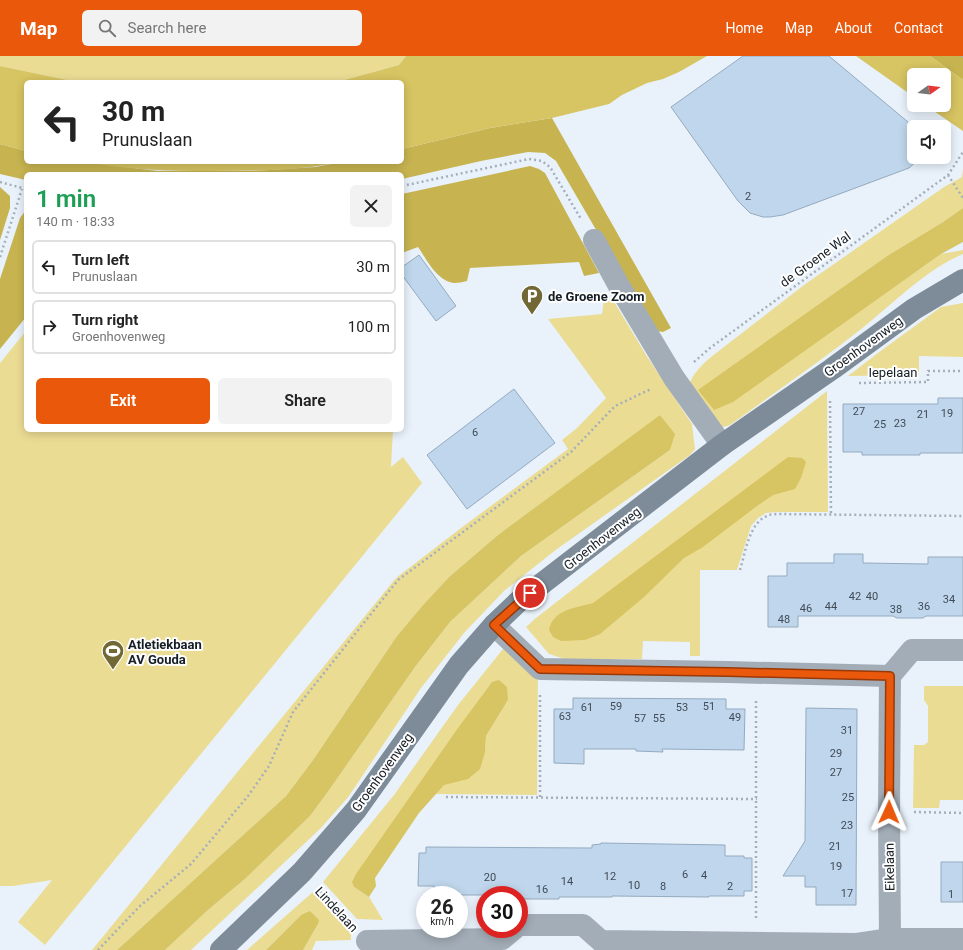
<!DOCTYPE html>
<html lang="en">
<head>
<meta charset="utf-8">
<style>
	body { margin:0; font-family:Roboto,sans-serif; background:#f2f2f2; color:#222; height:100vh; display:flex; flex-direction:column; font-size:15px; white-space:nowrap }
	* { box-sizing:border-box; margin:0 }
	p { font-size:13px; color:#767676 }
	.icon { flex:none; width:22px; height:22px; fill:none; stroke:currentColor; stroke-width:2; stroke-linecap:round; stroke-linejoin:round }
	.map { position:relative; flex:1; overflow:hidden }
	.drawer { position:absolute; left:24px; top:116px; width:380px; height:260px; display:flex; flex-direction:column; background:#fff; border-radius:6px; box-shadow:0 2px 10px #0003 }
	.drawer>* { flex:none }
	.guide { position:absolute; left:24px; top:24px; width:380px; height:84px; border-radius:6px; box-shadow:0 2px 10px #0003; background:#fff; color:#222; overflow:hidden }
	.needle { width:26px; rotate:75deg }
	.fabs { position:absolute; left:907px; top:12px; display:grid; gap:8px }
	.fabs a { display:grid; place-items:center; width:44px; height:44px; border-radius:6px; background:#fff; box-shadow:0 2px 10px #0003; font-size:20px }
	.speed { position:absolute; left:416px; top:830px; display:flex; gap:8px; font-size:20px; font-weight:700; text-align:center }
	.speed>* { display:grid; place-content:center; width:52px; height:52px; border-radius:50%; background:#fff; box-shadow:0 2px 10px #0003; line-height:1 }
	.speed small { font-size:10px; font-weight:400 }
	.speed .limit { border:6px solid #d22; background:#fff; color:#111 }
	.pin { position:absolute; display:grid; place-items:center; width:34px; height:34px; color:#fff; margin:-17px; border:2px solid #fff; border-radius:50%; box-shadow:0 1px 4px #0007 }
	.me { position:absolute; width:44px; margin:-22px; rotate:1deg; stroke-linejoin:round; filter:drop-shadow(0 0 3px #0008) }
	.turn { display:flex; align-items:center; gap:14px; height:84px; padding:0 12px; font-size:18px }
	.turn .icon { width:52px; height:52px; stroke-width:2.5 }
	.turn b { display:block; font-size:28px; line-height:34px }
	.round { display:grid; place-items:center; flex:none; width:42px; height:42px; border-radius:6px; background:#f2f2f2 }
	.head { display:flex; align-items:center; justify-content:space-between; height:68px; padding:0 12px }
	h1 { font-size:24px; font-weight:600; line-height:30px; color:#1e9e55 }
	.button { display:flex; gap:8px; margin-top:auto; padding:8px 12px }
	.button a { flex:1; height:46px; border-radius:6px; background:#ea580c; color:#fff; font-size:16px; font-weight:600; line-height:46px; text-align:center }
	.button a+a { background:#f2f2f2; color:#222 }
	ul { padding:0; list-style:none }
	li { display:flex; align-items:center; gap:12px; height:54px; margin:0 8px 6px; padding:0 4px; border:2px solid #e0e0e0; border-radius:6px }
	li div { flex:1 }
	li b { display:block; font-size:15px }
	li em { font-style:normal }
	header { display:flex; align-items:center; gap:24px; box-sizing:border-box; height:56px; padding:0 20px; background:#ea580c; color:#fff }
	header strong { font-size:19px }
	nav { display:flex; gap:22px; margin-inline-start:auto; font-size:14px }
	.search { width:280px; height:36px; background:#f2f2f2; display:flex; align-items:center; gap:10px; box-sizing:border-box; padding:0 14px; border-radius:6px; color:#767676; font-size:15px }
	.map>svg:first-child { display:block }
	.green { fill:#ebdc94 }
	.forest { fill:#c7b451 }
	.water { fill:#d7c462 }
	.building { fill:#bfd6ec; stroke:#94aabf }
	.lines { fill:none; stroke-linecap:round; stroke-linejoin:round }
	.path { stroke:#a6afb8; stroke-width:2.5; stroke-dasharray:2 3; stroke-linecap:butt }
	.street { stroke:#a3adb7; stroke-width:22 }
	.secondary { stroke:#7e8c9a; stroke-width:22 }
	.route-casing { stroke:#983908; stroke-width:10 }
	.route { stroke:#ea580c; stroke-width:7 }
	.labels { text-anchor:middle; stroke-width:4; stroke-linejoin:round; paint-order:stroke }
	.number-label { font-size:11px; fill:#404b57 }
	.street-label { font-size:13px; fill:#151d25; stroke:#fefefe }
	.poi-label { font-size:13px; font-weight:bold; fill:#151d25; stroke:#fefefe; text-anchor:start }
</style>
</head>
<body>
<header>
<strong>Map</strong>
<div class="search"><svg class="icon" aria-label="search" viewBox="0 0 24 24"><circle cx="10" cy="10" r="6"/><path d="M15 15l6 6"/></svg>Search here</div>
<nav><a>Home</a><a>Map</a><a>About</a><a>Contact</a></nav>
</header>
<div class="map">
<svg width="963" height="894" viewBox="0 0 963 894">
	<rect width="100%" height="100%" fill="#e9f2fb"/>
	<path class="green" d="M 0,0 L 406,0 L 399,9 L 337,26 L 77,26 L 0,10 Z
		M 963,113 L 963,152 L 943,166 L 887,200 L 698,335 L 870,248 L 941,198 L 963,194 L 963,198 C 926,214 897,244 865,270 C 825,302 782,331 740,362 L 730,369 L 720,372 L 689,329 C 693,317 702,309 711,301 L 804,229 L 944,131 L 962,121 Z
		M 604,243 L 613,244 L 646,299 L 692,368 L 695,393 L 690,399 L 557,493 L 504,535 L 464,577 L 421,632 L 349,740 L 321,772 L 191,894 L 165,894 L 208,854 L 246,822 L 310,760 L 327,737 L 415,611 L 450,566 L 521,500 L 670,394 L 661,359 L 498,479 L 449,521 L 423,549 L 397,580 L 313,704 L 286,740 L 117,894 L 92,894 L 396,522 L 461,472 L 568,393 L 562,384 L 577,372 L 606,342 L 548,263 L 602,258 Z
		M 963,247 L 963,301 L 919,300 L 919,319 L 848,320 L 882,294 L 941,251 Z
		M 26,275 L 26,374 L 393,374 L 391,411 L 403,401 L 422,427 L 45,889 L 18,866 L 52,824 L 13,830 L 0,830 L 0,307 Z
		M 827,335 L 828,456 L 776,456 L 766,457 L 758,462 L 751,470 L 737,514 L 700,514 L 700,600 L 690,600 L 690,586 L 643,585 L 642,603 L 568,604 L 549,598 L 526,571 L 536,562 Z
		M 507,588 L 538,614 L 537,739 L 436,738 L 444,728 L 451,727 L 485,696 L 486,680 L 508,644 L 492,626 C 443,692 399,761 354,831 L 369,841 L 383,864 L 357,863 L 323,826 L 394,739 L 458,649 Z
		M 924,630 L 963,630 L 963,744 L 940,744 L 939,752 L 913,752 L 914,689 L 924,689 L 928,686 L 928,650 L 924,644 Z
		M 314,835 L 347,870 L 351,877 L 351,884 L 316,885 L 312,894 L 303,894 L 318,868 L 301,859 L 266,894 L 247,894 Z"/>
	<path class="forest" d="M 930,0 L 963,0 L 963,24 Z
		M 552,62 L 671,272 L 663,276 L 657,275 L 652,270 L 556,105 L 545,97 L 528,96 L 481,105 L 402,123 L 402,118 L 26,118 L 26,124 L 0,118 L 0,88 L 26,95 L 26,106 L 86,106 L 157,115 L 252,115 L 316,111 L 341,106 L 402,106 L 402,93 L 490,72 Z
		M 530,110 L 539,113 L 545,117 L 599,217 L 584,220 L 579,206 L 470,212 L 467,225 C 463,226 458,227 454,227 C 437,225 427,204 418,191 L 402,197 L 402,138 Z
		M 0,131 L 10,140 L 10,152 L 0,184 Z
		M 26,154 L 26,261 L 0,293 L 0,223 L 20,162 Z"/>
	<path class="water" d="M 406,0 L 707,0 L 679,16 L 663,23 L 647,27 L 622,39 L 609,48 L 552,62 L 490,72 L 402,93 L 402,26 L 337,26 L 399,9 Z
		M 856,0 L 930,0 L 963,24 L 963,75 L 925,49 L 944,49 L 944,19 L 914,19 L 914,41 Z
		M 0,10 L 77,26 L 26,26 L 26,95 L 0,88 Z
		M 86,106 L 341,106 C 298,115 254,115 210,115 C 169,115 127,114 86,106 Z
		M 963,152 L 963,186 L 941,198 L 733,346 L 714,354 L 698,334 L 887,200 L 943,166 Z
		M 660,359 L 675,378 L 670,394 L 521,500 L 450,566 L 415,611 L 327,737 L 310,760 L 246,822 L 208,854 L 165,894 L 117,894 L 286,740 L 313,704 L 397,580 L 423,549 L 449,521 L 498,479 Z
		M 788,401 L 802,402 L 806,406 L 801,422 L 795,433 L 773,439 L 757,450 L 703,491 L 684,502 L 644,541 L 600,578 L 585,584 L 561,585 L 553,581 L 549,574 C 553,553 576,552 593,547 Z
		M 499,624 L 507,631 L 508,644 L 486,680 L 485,696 L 480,713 L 468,723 L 444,729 L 419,757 L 375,822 L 376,830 L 369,841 L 354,831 L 352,826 L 356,818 L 458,672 L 492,626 Z
		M 310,855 L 319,864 L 318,868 L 303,894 L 266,894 L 301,859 Z"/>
	<path class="building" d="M 743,0 L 829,0 L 914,71 L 914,101 L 919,101 L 919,103 L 909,112 L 783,159 L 770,161 L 763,161 L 750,157 L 738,145 L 671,51 Z
		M 419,199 L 456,250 L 436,265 L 402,219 L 402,211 Z
		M 514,333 L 555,387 L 467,453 L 427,399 Z
		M 938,342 L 963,342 L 963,397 L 920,397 L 920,399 L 862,399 L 862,396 L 843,396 L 843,348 L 938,348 Z
		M 834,498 L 863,498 L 863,507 L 928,508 L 928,501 L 963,501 L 963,560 L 926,560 L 923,562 L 897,562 L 893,560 L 798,560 L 798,571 L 768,571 L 768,520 L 787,520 L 787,507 L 834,507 Z
		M 573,642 L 726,643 L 726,653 L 745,653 L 744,694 L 662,693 L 663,696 L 636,695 L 636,693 L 584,693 L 584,708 L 554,707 L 554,653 L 573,653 Z
		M 806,652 L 857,653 L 856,849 L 816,849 L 816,831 L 805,831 L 805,820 L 783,820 L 805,785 Z
		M 601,787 L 725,789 L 725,800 L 744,800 L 744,802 L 752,802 L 752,835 L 744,835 L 744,840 L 709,840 L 709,841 L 612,840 L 612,841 L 559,841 L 559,843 L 519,843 L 519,839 L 434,839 L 434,830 L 418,830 L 419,797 L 426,797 L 426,791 L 592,792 L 592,789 L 601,788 Z
		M 941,806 L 963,806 L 963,846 L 941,846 Z"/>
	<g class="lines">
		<path class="path" d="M 962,0 L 963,1
			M 948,119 L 963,142
			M 0,126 L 26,133
			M 402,130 L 529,103 L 542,105 L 550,111 L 581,163
			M 0,201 L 22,133
			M 694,306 L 710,292 L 948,119 L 963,96
			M 859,327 L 928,326 L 928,315 L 963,315
			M 830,345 L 831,459
			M 740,514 C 745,498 749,467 767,460 C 769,458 773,459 776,458 L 963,460
			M 446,741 L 757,743
			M 540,741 L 540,638
			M 914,756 L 963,757
			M 320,835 L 350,866
			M 756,862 L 756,643
			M 98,894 L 140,850 L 191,808 L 248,740 L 269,710 L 293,656 L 398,524 L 571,396 L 615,350 L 651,333"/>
		<path class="street" d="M 594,184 L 619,230 L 674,322 L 722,389
			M 494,569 L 540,613 L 728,616 L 890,620 L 912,594 L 963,594
			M 890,620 L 889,756 L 890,883
			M 519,869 L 583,869 L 601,885 L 857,888 L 890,883 L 963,883
			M 367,885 L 502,883 L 514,873"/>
		<path class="secondary" d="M 221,894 L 302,816 L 356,754 L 459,609 L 494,569 L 518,546 L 722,389 L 832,313 L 914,253 L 963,224"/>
	</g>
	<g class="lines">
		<g class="route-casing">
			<path id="route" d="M 530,537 L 494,569 L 540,613 L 728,616 L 890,620 L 889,756"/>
		</g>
		<use href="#route" class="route"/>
	</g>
	<defs>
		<g id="parking-pin" transform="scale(1.15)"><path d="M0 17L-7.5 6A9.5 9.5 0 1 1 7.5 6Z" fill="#726835" stroke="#fefefe"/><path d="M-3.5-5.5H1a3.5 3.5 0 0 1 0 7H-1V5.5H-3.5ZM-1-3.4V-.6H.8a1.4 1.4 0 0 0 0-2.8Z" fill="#fff"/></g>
		<g id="stadium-pin" transform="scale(1.15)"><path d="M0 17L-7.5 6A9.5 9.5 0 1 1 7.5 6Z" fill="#726835" stroke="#fefefe"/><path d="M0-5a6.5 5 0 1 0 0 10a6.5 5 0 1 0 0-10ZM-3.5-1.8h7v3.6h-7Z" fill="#fff"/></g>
	</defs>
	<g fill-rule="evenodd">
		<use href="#parking-pin" x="532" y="240"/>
		<use href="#stadium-pin" x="113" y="595"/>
	</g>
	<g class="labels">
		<g class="number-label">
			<text x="748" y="144">2</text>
			<text x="859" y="359">27</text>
			<text x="947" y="361">19</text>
			<text x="923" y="362">21</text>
			<text x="900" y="371">23</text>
			<text x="880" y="372">25</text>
			<text x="475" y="380">6</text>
			<text x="855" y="544">42</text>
			<text x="872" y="544">40</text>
			<text x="949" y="547">34</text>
			<text x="831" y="554">44</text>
			<text x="924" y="554">36</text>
			<text x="806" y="556">46</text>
			<text x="896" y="557">38</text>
			<text x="784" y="567">48</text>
			<text x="616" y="654">59</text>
			<text x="709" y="654">51</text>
			<text x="587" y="655">61</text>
			<text x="682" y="655">53</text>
			<text x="565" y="664">63</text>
			<text x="735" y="665">49</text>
			<text x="640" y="666">57</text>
			<text x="659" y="666">55</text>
			<text x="847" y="678">31</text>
			<text x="836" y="701">29</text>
			<text x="836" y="720">27</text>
			<text x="848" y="745">25</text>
			<text x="847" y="773">23</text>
			<text x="835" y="794">21</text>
			<text x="836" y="814">19</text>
			<text x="685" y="822">6</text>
			<text x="704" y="823">4</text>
			<text x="610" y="824">12</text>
			<text x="490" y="825">20</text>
			<text x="567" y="829">14</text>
			<text x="634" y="833">10</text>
			<text x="663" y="834">8</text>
			<text x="730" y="834">2</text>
			<text x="542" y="837">16</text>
			<text x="847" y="841">17</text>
			<text x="951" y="842">1</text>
		</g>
		<g class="street-label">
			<text transform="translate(815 203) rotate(-36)" y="5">de Groene Wal</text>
			<text transform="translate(863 290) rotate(-36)" y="5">Groenhovenweg</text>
			<text x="893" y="321">Iepelaan</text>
			<text transform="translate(602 482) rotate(-38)" y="5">Groenhovenweg</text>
			<text transform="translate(382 716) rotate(-54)" y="5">Groenhovenweg</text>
			<text transform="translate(889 811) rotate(-91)" y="5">Eikelaan</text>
			<text transform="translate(337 853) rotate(47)" y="5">Lindelaan</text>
		</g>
		<g class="poi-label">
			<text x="548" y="245">de Groene Zoom</text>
			<text x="128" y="593">Atletiekbaan<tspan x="128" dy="15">AV Gouda</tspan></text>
		</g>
	</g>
</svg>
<div class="fabs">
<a><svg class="needle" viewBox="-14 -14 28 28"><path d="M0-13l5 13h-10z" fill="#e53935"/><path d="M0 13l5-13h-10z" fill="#767676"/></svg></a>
<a><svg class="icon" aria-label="sound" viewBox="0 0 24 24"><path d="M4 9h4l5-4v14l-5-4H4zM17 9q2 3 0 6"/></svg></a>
</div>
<div class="speed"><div>26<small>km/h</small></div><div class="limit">30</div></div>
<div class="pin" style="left:530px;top:537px;background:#d93025"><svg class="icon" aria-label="arrive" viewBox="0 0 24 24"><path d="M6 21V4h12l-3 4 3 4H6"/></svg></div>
<svg class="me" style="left:889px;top:756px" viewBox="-20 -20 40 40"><path d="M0-17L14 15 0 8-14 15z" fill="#ea580c" stroke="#fff" stroke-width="4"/></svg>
<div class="guide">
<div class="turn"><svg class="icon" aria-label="left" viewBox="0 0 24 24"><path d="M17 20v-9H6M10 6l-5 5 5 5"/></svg><div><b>30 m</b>Prunuslaan</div></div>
</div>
<section class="drawer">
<div class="head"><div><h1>1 min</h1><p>140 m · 18:33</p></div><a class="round"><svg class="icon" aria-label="close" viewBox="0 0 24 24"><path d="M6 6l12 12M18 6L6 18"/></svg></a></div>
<ul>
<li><svg class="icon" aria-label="left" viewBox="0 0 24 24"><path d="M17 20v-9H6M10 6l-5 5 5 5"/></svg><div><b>Turn left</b><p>Prunuslaan</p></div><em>30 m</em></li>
<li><svg class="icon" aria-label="right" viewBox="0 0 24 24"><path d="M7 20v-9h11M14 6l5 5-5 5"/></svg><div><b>Turn right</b><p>Groenhovenweg</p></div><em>100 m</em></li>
</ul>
<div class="button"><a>Exit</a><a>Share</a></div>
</section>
</div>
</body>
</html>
